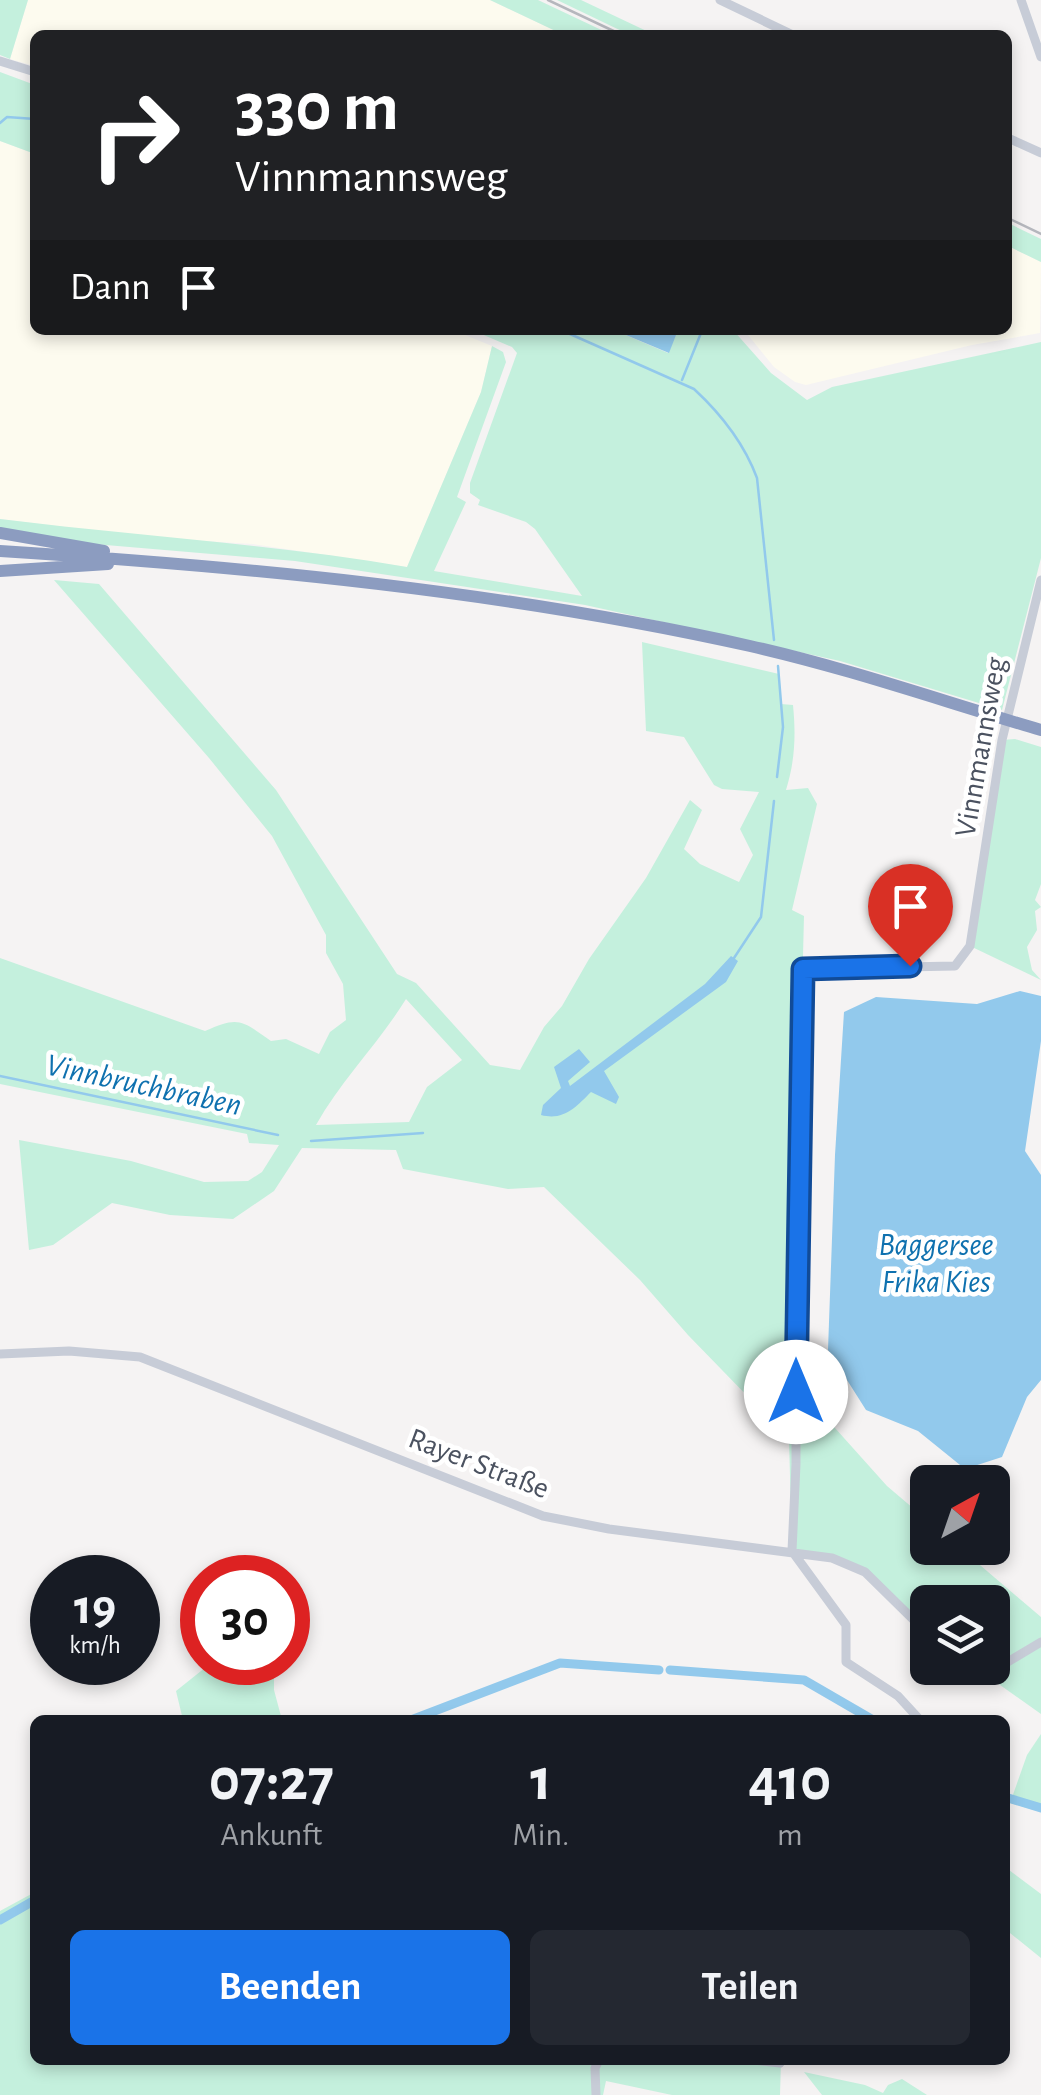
<!DOCTYPE html>
<html lang="de">
<head>
<meta charset="utf-8">
<style>
	body { margin:0; font-family:"Alegreya Sans",sans-serif; background:#242831; color:#f1f3f6; height:100vh; display:flex; flex-direction:column; font-size:38px; white-space:nowrap }
	* { box-sizing:border-box; margin:0 }
	p { font-size:32px; color:#9ea1a6 }
	.icon { flex:none; width:55px; height:55px; fill:none; stroke:currentColor; stroke-width:2; stroke-linecap:round; stroke-linejoin:round }
	.map { position:relative; flex:1; overflow:hidden }
	.details { position:absolute; left:30px; top:1715px; width:980px; height:350px; display:flex; flex-direction:column; background:#171b24; border-radius:15px; box-shadow:0 5px 15px #0003 }
	.details>* { flex:none }
	.guide { position:absolute; left:30px; top:30px; width:982px; height:305px; border-radius:15px; box-shadow:0 5px 15px #0003; background:#202124; color:#fff; overflow:hidden }
	.needle { width:65px; rotate:40deg }
	.buttons { position:absolute; left:910px; top:1465px; display:grid; gap:20px }
	.buttons a { display:grid; place-items:center; width:100px; height:100px; border-radius:15px; background:#171b24; box-shadow:0 5px 15px #0003; font-size:50px }
	.speed { position:absolute; left:30px; top:1555px; display:flex; gap:20px; font-size:50px; font-weight:700; text-align:center }
	.speed>* { display:grid; place-content:center; width:130px; height:130px; border-radius:50%; background:#171b24; box-shadow:0 5px 15px #0003; line-height:1 }
	.speed small { font-size:25px; font-weight:400 }
	.speed .limit { border:15px solid #d22; background:#fff; color:#111 }
	.pin { position:absolute; display:grid; place-items:center; width:85px; height:85px; color:#fff; margin:-102px -42px; border-radius:50% 50% 50% 0; rotate:-45deg; box-shadow:0 0 10px #0007 }
	.pin .icon { rotate:45deg }
	.me { position:absolute; width:110px; margin:-55px; rotate:0deg; stroke-linejoin:round; filter:drop-shadow(0 0 8px #0008) }
	.turn { display:flex; align-items:center; gap:35px; height:210px; padding:0 40px; font-size:45px }
	.turn .icon { width:130px; height:130px; stroke-width:2.5 }
	.turn b { display:block; font-size:70px; line-height:85px }
	.then { display:flex; align-items:center; height:95px; padding:0 40px; background:#0003; gap:20px; font-size:38px }
	.eta { display:flex; justify-content:space-evenly; align-items:center; height:170px; text-align:center }
	.eta b { font-size:60px; font-weight:600; line-height:70px }
	.action { display:flex; gap:20px; margin-top:auto; padding:20px 40px }
	.action a { flex:1; height:115px; border-radius:15px; background:#1a73e8; color:#fff; font-size:40px; font-weight:600; line-height:115px; text-align:center }
	.action a+a { background:#242831; color:#f1f3f6 }
	.map>svg:first-child { display:block }
	.commercial { fill:#fdfbef }
	.green { fill:#c4f0dd; fill-rule:evenodd }
	.water { fill:#92c9ec }
	.lines { fill:none; stroke-linecap:round; stroke-linejoin:round }
	.stream { stroke:#92c9ec; stroke-width:2.5 }
	.canal { stroke:#92c9ec; stroke-width:9 }
	.minor { stroke:#c7ccd7; stroke-width:9 }
	.highway { stroke:#8c9cc0; stroke-width:12 }
	.rail { stroke:#b5b7bd; stroke-width:2.5 }
	.route-casing { stroke:#114b97; stroke-width:25 }
	.route { stroke:#1a73e8; stroke-width:18 }
	.labels { text-anchor:middle; stroke-width:9; stroke-linejoin:round; paint-order:stroke }
	.street-label { font-size:30px; fill:#4b5260; stroke:#fff }
	.water-label { font-size:32px; font-style:italic; fill:#0f71af; stroke:#fff }
</style>
</head>
<body>
<div class="map">
<svg width="1041" height="2095" viewBox="0 0 1041 2095">
	<rect width="100%" height="100%" fill="#f5f3f3"/>
	<path class="commercial" d="M 28,0 L 490,0 L 564,35 L 35,35 L 35,66 L 10,59 Z
		M 0,141 L 35,154 L 35,330 L 453,330 L 492,346 L 481,392 L 407,567 L 253,544 L 154,538 L 0,519 Z
		M 1008,246 L 1041,262 L 1040,333 L 972,345 L 806,385 L 795,382 L 774,367 L 744,330 L 1008,330 Z"/>
	<path class="green" d="M 0,0 L 28,0 L 10,59 L 0,55 Z
		M 490,0 L 538,0 L 612,35 L 564,35 Z
		M 557,0 L 581,0 L 655,35 L 630,35 Z
		M 0,72 L 35,85 L 35,154 L 0,141 Z
		M 1008,223 L 1041,239 L 1041,262 L 1008,246 Z
		M 472,330 L 614,330 L 668,353 L 678,330 L 733,330 L 771,373 L 807,400 L 832,387 L 1041,342 L 1041,558 L 1002,710 L 840,661 L 585,605 L 295,561 L 94,544 L 0,528 L 0,519 C 136,536 272,544 407,567 L 481,392 L 492,346 L 503,352 L 506,362 L 457,497 L 466,502 L 434,571 L 582,596 L 535,529 L 526,522 L 478,505 L 480,500 L 470,493 L 470,483 L 517,353 L 512,347 Z
		M 54,580 L 99,584 L 276,790 L 397,974 L 416,983 L 490,1065 L 520,1070 L 544,1027 L 562,1006 L 589,959 L 646,878 L 690,800 L 702,810 L 684,849 L 700,864 L 739,882 L 753,855 L 740,829 L 759,792 L 722,789 L 714,785 L 684,737 L 646,731 L 642,642 L 779,674 L 781,704 L 793,705 C 796,735 795,761 786,790 L 808,788 L 817,804 L 792,910 L 804,916 L 792,1394 L 809,1399 L 887,1486 L 927,1520 L 928,1548 L 960,1548 L 1041,1617 L 1041,1714 L 986,1675 L 962,1668 L 992,1668 L 992,1602 L 928,1602 L 927,1634 L 865,1572 L 832,1558 L 792,1551 L 789,1439 L 688,1335 L 640,1280 L 544,1187 L 508,1189 L 403,1169 L 396,1150 L 302,1148 L 274,1191 L 233,1219 L 170,1215 L 112,1203 L 53,1245 L 29,1250 L 19,1140 L 131,1161 L 204,1182 L 248,1181 L 262,1172 L 279,1145 L 249,1143 L 247,1134 L 0,1084 L 0,958 L 205,1031 C 239,1016 241,1020 271,1041 L 286,1039 L 319,1054 L 330,1032 L 346,1020 L 343,984 L 326,953 L 326,935 L 272,836 L 209,758 ZM 406,999 L 462,1060 L 427,1087 L 409,1122 L 316,1125 C 342,1079 379,1043 406,999 Z
		M 1015,739 L 1041,747 L 1041,884 L 1035,900 L 1041,907 L 1035,911 L 1037,930 L 1027,947 L 1032,970 L 1041,980 L 970,946 L 1002,740 Z
		M 211,1663 L 274,1663 L 274,1690 L 282,1720 L 183,1720 L 176,1691 Z
		M 1041,1734 L 1041,1812 L 1010,1803 L 1027,1755 Z
		M 1005,1867 L 1041,1894 L 1041,1958 L 1005,1929 Z
		M 35,1892 L 35,2060 L 781,2060 L 780,2095 L 672,2095 L 606,2081 L 603,2095 L 0,2095 L 0,1911 Z
		M 804,2072 L 865,2085 L 883,2093 L 888,2085 L 902,2079 L 927,2095 L 822,2095 Z"/>
	<path class="water" d="M 614,330 L 678,330 L 669,353 Z
		M 731,956 L 738,961 L 726,982 L 604,1071 L 619,1097 L 616,1104 L 591,1092 C 576,1107 564,1121 541,1115 L 543,1105 L 561,1088 L 554,1067 L 579,1049 L 590,1062 L 568,1081 L 570,1086 L 705,984 Z
		M 1020,991 L 1041,996 L 1041,1041 L 1025,1151 L 1041,1175 L 1041,1380 L 1027,1397 L 1002,1457 L 965,1469 L 918,1431 L 866,1410 L 828,1350 L 835,1155 L 844,1012 L 876,997 L 977,1004 Z"/>
	<g class="lines">
		<path class="stream" d="M 0,123 L 7,117 L 35,119
			M 561,330 L 694,389 C 721,414 744,443 757,478 L 774,640
			M 682,380 L 701,333
			M 777,777 L 783,727 L 778,666
			M 734,958 L 761,917 L 774,801
			M 0,1076 L 278,1135
			M 311,1141 L 423,1133"/>
		<path class="canal" d="M 670,1670 L 804,1680 L 873,1720
			M 411,1720 L 560,1663 L 659,1670
			M 1005,1797 L 1041,1808
			M 0,1920 L 35,1900"/>
		<path class="minor" d="M 720,0 L 793,35
			M 1021,0 L 1041,57
			M 0,61 L 35,72
			M 1008,138 L 1041,153
			M 0,1354 L 69,1351 L 140,1357 L 543,1516 L 609,1529 L 832,1558 L 865,1572 L 928,1634
			M 792,1551 L 796,1464 L 796,1281 L 803,969 L 955,966 L 970,946 L 1002,740 L 1041,580
			M 792,1551 L 846,1625 L 846,1662 L 898,1696 L 920,1720
			M 962,1668 L 986,1675 L 1041,1642
			M 754,2060 L 780,2063 L 781,2060
			M 596,2095 L 595,2068 L 599,2060"/>
		<path class="highway" d="M 0,533 L 104,551
			M 0,551 C 252,567 503,591 750,646 C 848,668 945,702 1041,730
			M 0,571 L 108,564"/>
		<path class="rail" d="M 548,0 L 622,35
			M 1008,218 L 1041,234"/>
	</g>
	<g class="lines">
		<g class="route-casing">
			<path id="route" d="M 796,1392 L 803,969 L 910,966"/>
		</g>
		<use href="#route" class="route"/>
	</g>
	<g class="labels">
		<g class="street-label">
			<text transform="translate(980 747) rotate(-80)" y="10">Vinnmannsweg</text>
			<text transform="translate(479 1463) rotate(21)" y="10">Rayer Straße</text>
		</g>
		<g class="water-label">
			<text transform="translate(144 1084) rotate(12)" y="11">Vinnbruchbraben</text>
			<text x="936" y="1255">Baggersee<tspan x="936" dy="37">Frika Kies</tspan></text>
		</g>
	</g>
</svg>
<div class="buttons">
<a><svg class="needle" viewBox="-14 -14 28 28"><path d="M0-13l5 13h-10z" fill="#e53935"/><path d="M0 13l5-13h-10z" fill="#9ea1a6"/></svg></a>
<a><svg class="icon" aria-label="layers" viewBox="0 0 24 24"><path d="M12 4l9 5-9 5-9-5zM3 14l9 5 9-5"/></svg></a>
</div>
<div class="speed"><div>19<small>km/h</small></div><div class="limit">30</div></div>
<div class="pin" style="left:910px;top:966px;background:#d93025"><svg class="icon" aria-label="arrive" viewBox="0 0 24 24"><path d="M6 21V4h12l-3 4 3 4H6"/></svg></div>
<svg class="me" style="left:796px;top:1392px" viewBox="-20 -20 40 40"><circle r="19" fill="#fff"/><path d="M0-13L10 11 0 6-10 11z" fill="#1a73e8"/></svg>
<div class="guide">
<div class="turn"><svg class="icon" aria-label="right" viewBox="0 0 24 24"><path d="M7 20v-9h11M14 6l5 5-5 5"/></svg><div><b>330 m</b>Vinnmannsweg</div></div>
<div class="then">Dann<svg class="icon" aria-label="arrive" viewBox="0 0 24 24"><path d="M6 21V4h12l-3 4 3 4H6"/></svg></div>
</div>
<section class="details">
<div class="eta">
<div><b>07:27</b><p>Ankunft</p></div>
<div><b>1</b><p>Min.</p></div>
<div><b>410</b><p>m</p></div>
</div>
<div class="action"><a>Beenden</a><a>Teilen</a></div>
</section>
</div>
</body>
</html>
